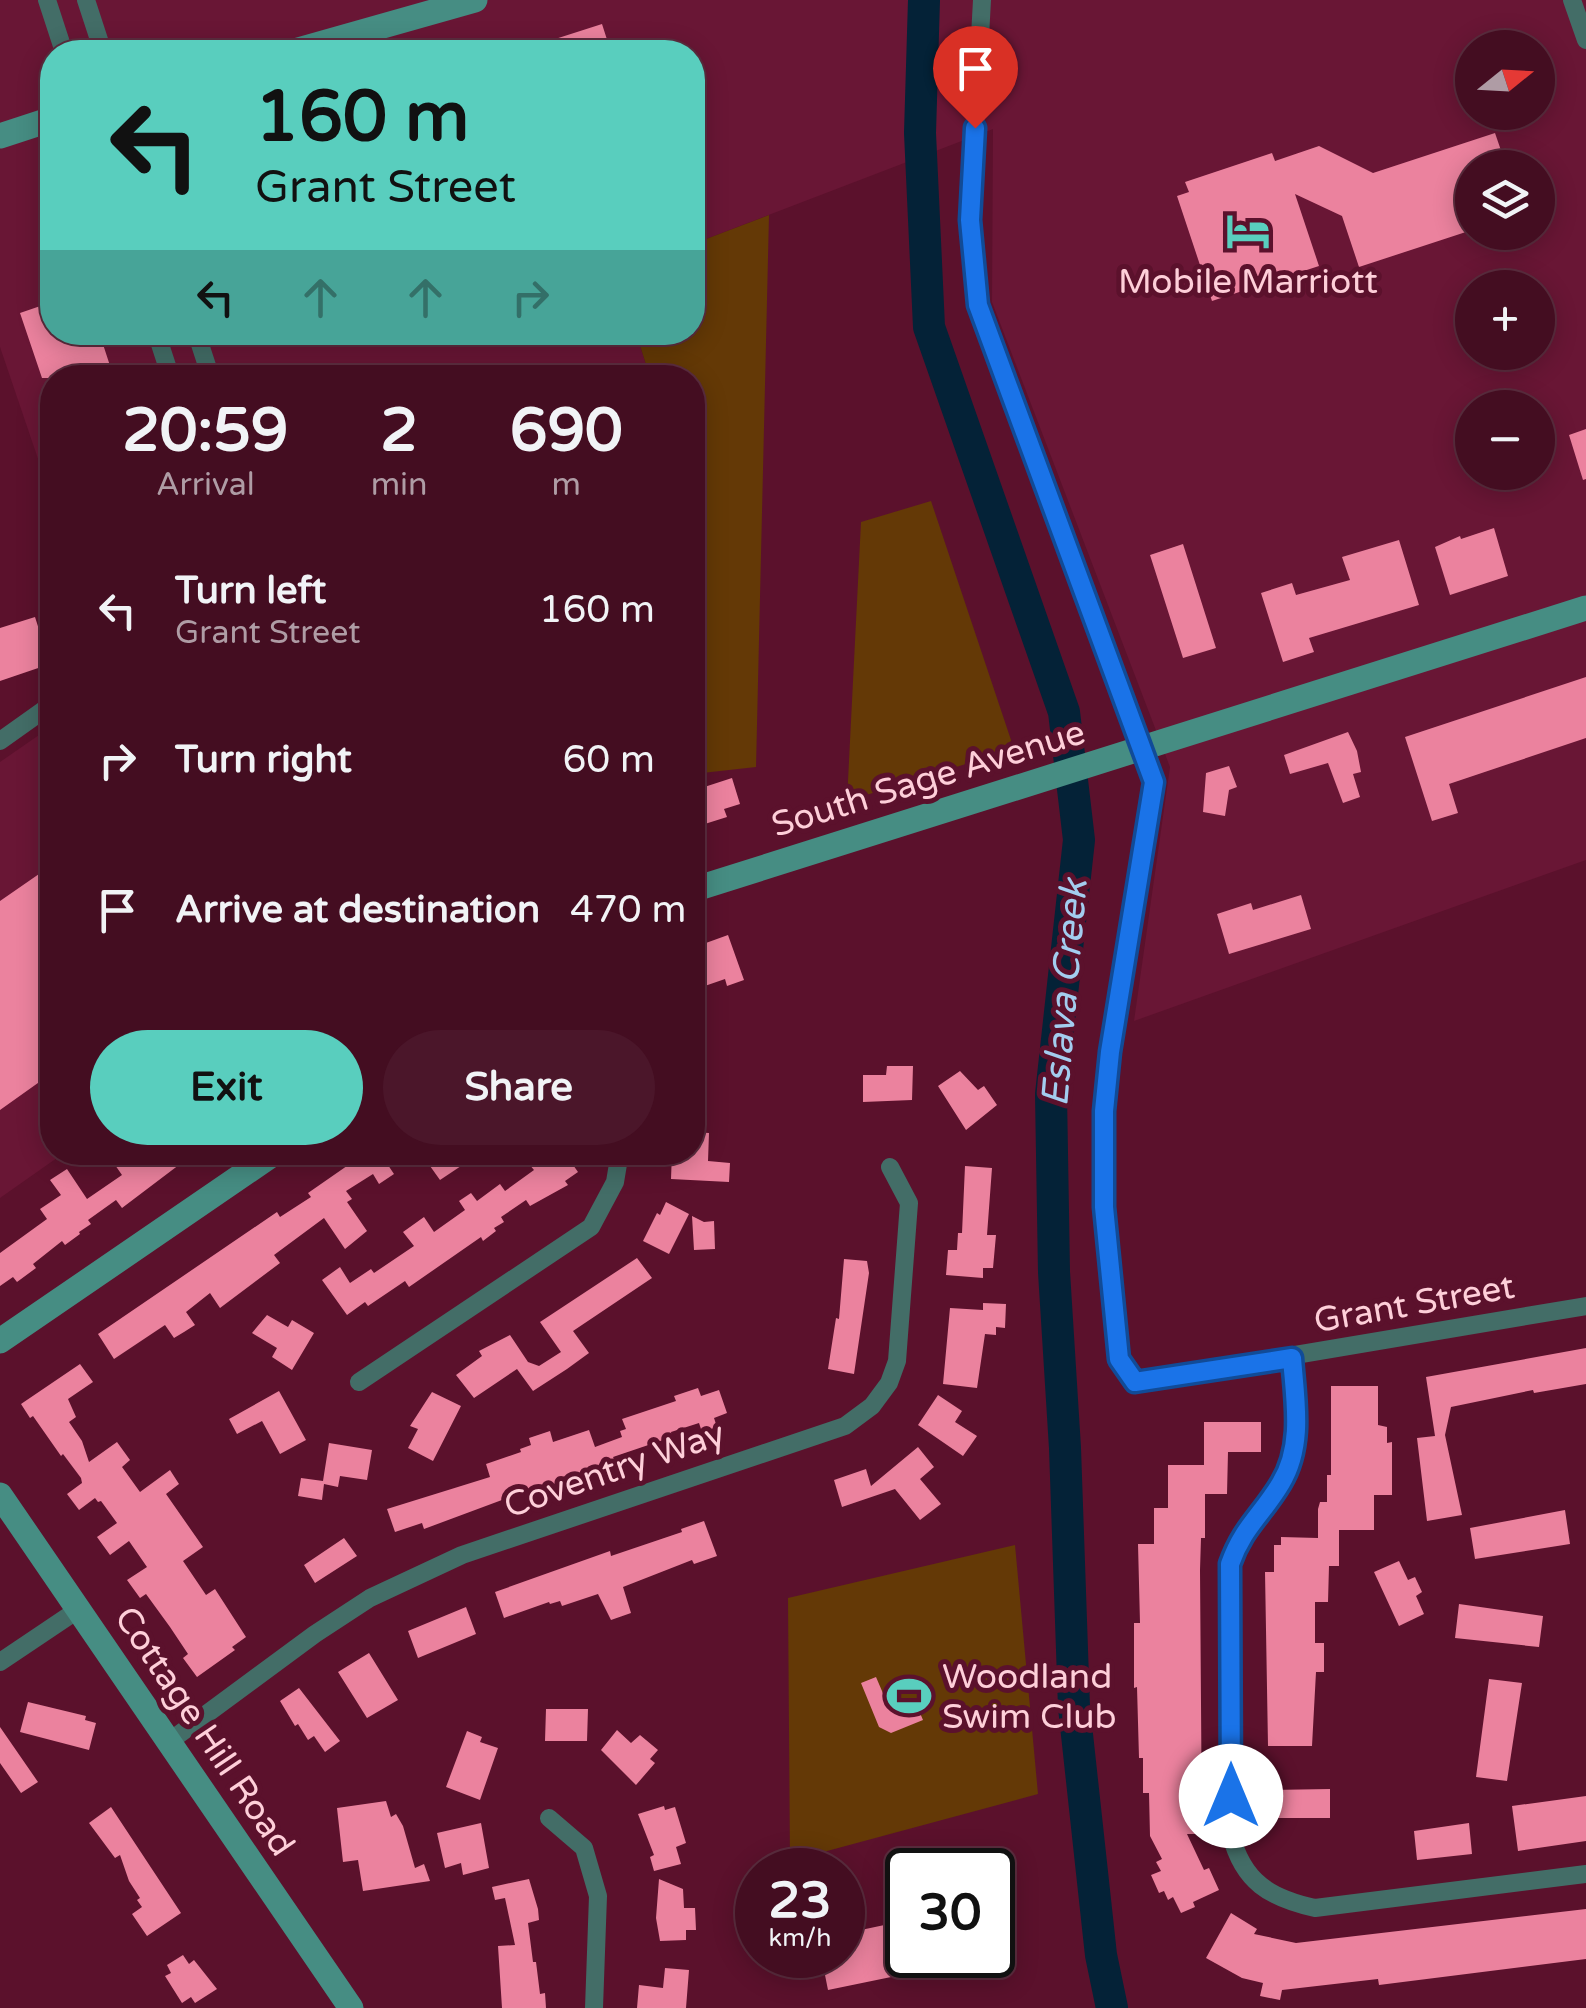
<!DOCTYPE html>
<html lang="en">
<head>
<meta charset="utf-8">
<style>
	body { margin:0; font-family:"Varela Round",sans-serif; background:#4b162a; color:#f1f3f6; height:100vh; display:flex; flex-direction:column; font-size:38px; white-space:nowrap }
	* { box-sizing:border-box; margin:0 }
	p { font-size:32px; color:#af9ca5 }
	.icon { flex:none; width:55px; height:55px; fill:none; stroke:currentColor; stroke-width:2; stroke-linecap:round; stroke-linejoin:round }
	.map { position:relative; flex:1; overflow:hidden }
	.details { position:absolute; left:40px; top:365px; width:665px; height:800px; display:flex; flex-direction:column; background:#440d21; border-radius:40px; box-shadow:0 5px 25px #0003,0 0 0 2px #5c2d3f }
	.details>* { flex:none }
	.banner { position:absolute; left:40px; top:40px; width:665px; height:305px; border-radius:40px; box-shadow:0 5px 25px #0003,0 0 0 2px #5c2d3f; background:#59cebe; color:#111; overflow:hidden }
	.needle { width:65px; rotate:72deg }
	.buttons { position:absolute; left:1455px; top:30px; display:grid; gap:20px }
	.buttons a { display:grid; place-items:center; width:100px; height:100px; border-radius:50%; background:#440d21; box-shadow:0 5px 25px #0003,0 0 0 2px #5c2d3f; font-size:50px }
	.speed { position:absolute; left:735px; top:1848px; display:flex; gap:20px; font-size:50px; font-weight:700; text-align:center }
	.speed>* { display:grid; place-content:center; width:130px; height:130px; border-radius:50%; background:#440d21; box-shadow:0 5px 25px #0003,0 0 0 2px #5c2d3f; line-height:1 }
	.speed small { font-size:25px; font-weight:400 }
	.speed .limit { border:5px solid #111; border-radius:15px; background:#fff; color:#111 }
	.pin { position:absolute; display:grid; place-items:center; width:85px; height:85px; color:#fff; margin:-102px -42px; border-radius:50% 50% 50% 0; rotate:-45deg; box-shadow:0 0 10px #0007 }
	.pin .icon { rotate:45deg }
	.me { position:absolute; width:110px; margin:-55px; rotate:0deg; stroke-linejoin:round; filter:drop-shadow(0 0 8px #0008) }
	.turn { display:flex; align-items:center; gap:35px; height:210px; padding:0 50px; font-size:45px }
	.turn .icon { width:130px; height:130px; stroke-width:2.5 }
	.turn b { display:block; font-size:70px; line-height:85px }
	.lanes { display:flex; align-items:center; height:95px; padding:0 50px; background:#0003; justify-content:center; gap:50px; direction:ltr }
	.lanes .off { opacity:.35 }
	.eta { display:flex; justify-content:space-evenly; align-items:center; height:170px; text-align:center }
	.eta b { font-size:60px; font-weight:700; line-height:70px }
	.cta { display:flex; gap:20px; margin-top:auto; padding:20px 50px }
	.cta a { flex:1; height:115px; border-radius:60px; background:#59cebe; color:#111; font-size:40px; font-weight:700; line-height:115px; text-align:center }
	.cta a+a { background:#4b162a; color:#f1f3f6 }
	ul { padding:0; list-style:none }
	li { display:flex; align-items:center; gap:30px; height:150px; padding:0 50px }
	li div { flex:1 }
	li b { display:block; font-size:38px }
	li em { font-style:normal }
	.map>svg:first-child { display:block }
	.built { fill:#691635; fill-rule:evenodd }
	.green { fill:#643906 }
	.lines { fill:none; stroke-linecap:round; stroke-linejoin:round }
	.river { stroke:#042237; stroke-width:32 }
	.building { fill:#eb829e }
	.street { stroke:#436d67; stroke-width:18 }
	.secondary { stroke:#468d83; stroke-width:25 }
	.route-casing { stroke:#114b97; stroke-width:25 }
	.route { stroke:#1a73e8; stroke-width:18 }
	.labels { text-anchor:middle; stroke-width:10; stroke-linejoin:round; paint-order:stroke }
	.poi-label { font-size:35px; fill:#fecfd9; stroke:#5b112c }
	.street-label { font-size:35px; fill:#fecfd9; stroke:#5b112c }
	.water-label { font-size:38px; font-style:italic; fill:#a3cdef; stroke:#5b112c }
</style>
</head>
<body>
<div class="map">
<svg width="1586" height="2008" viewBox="0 0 1586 2008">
	<rect width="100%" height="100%" fill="#5b112c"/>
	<path class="built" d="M 0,0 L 1586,0 L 1586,860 L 1134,1021 L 1170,767 L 992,302 L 993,129 L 693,244 L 692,52 L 52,52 L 52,119 L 0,136 ZM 1472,48 L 1538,48 L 1538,112 L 1472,112 ZM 1472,168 L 1538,168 L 1538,232 L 1472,232 ZM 1472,288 L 1538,288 L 1538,352 L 1472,352 ZM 1472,408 L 1538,408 L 1538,472 L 1472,472 Z
		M 52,123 L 52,332 L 636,333 L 650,377 L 52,378 L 52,500 L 0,347 L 0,139 Z
		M 52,726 L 52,1152 L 64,1153 L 0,1198 L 0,762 Z"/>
	<path class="green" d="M 769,215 L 756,767 L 693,774 L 692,378 L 650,377 L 636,333 L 692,332 L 693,244 Z
		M 931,501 L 1014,749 L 847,801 L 861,522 Z
		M 1015,1545 L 1038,1794 L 790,1861 L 788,1598 Z"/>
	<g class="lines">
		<path class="river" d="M 924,0 L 920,133 L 929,327 L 1064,712 L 1079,840 L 1051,1094 L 1054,1272 L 1065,1448 L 1074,1707 L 1101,1955 L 1112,2008"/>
	</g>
	<path class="building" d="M 602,24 L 611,52 L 524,52 L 524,49 Z
		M 1495,133 L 1507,168 L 1472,168 L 1472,230 L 1359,267 L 1342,216 L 1295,194 L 1319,266 L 1212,301 L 1177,196 L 1189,192 L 1185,182 L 1272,153 L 1275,161 L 1319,146 L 1373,173 Z
		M 52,302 L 52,332 L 99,332 L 114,378 L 42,378 L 20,313 Z
		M 1586,429 L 1586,479 L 1583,480 L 1569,435 Z
		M 1494,528 L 1508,576 L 1450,595 L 1435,547 L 1460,536 L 1461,539 Z
		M 1399,540 L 1419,605 L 1309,638 L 1314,652 L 1283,662 L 1261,593 L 1292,583 L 1296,595 L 1350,580 L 1342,557 Z
		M 1183,544 L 1216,648 L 1183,658 L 1150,555 Z
		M 35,617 L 50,664 L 0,681 L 0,628 Z
		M 1586,677 L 1586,738 L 1449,784 L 1458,813 L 1432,821 L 1405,737 Z
		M 1348,732 L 1357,751 L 1361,772 L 1353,774 L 1360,797 L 1343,803 L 1328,763 L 1290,774 L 1284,755 Z
		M 1229,766 L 1237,787 L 1229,790 L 1225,816 L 1203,812 L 1206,773 Z
		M 732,778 L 740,804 L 724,809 L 727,817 L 692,828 L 692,791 Z
		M 52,865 L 52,1073 L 0,1110 L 0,901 Z
		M 1301,895 L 1311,929 L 1229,954 L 1217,914 L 1251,903 L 1253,910 Z
		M 728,935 L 744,980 L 727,986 L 725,979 L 699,988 L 692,970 L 692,948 Z
		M 887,1066 L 913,1066 L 912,1100 L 863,1102 L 863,1075 L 886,1075 Z
		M 960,1071 L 978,1090 L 984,1086 L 997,1105 L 966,1130 L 938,1086 Z
		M 692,1132 L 709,1133 L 708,1161 L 730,1163 L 729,1182 L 671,1179 L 672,1152 L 692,1152 Z
		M 106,1152 L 196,1152 L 122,1208 L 116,1200 L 88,1220 L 91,1224 L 79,1232 L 80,1234 L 65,1245 L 62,1241 L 33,1264 L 36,1268 L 17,1282 L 13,1277 L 0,1286 L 0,1253 L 47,1219 L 40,1209 L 61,1195 L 50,1180 L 67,1169 L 87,1199 L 122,1175 Z
		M 367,1152 L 407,1152 L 388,1165 L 394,1174 L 379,1184 L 373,1174 L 346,1191 L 352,1199 L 347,1202 L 367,1231 L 345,1249 L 324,1218 L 274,1255 L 280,1263 L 220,1308 L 210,1293 L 186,1312 L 195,1325 L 184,1332 L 174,1338 L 165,1325 L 114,1359 L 98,1334 L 277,1212 L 280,1217 L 311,1197 L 308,1193 Z
		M 420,1152 L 457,1152 L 464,1164 L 440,1180 Z
		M 545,1152 L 564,1152 L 578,1172 L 565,1181 L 568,1185 L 530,1206 L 526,1200 L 501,1217 L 504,1222 L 494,1228 L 496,1231 L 483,1241 L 481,1237 L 409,1287 L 405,1281 L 368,1306 L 365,1302 L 347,1315 L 322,1280 L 340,1267 L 350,1283 L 371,1269 L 374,1273 L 414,1246 L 403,1232 L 424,1217 L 434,1232 L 465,1210 L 459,1201 L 471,1193 L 477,1201 L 500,1184 L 505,1191 L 534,1170 L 529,1164 Z
		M 965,1166 L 992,1168 L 987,1235 L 996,1235 L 993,1268 L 983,1268 L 983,1278 L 946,1275 L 948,1250 L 957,1250 L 958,1233 L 962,1233 Z
		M 666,1202 L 689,1214 L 669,1254 L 643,1241 L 657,1213 L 660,1215 Z
		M 692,1216 L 704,1222 L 714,1221 L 715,1249 L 694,1250 Z
		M 637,1258 L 652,1278 L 573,1331 L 589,1353 L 567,1369 L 533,1391 L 517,1369 L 474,1398 L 456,1375 L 482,1356 L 479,1351 L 510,1335 L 528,1362 L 539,1366 L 561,1352 L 540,1322 Z
		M 844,1259 L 867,1261 L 869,1273 L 854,1374 L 828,1369 L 836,1318 L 839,1319 Z
		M 983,1303 L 1006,1304 L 1005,1328 L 996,1327 L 996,1335 L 985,1334 L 977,1388 L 943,1384 L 950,1308 L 983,1310 Z
		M 267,1315 L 288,1327 L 292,1320 L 314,1333 L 292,1370 L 272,1357 L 277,1348 L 252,1333 Z
		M 1586,1348 L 1586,1384 L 1534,1393 L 1533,1390 L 1451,1407 L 1445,1435 L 1462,1515 L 1427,1521 L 1417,1438 L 1435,1436 L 1426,1377 Z
		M 80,1364 L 93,1382 L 68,1399 L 76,1417 L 69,1422 L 82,1441 L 89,1462 L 117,1442 L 130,1460 L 122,1467 L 140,1492 L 170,1470 L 179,1484 L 166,1494 L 203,1547 L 183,1561 L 206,1595 L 215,1589 L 246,1637 L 232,1647 L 235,1650 L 197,1677 L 183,1658 L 188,1654 L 170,1627 L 146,1594 L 140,1598 L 127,1580 L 147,1567 L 129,1541 L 110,1555 L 97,1537 L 117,1523 L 101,1501 L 98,1502 L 95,1498 L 79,1510 L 67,1494 L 82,1483 L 81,1478 L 63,1454 L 61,1456 L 33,1416 L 30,1418 L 21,1404 Z
		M 1331,1386 L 1378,1386 L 1378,1425 L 1387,1427 L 1387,1443 L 1392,1442 L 1392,1495 L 1374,1495 L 1374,1530 L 1339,1530 L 1339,1566 L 1329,1566 L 1328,1602 L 1315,1602 L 1315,1643 L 1324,1643 L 1324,1672 L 1316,1672 L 1312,1746 L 1268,1746 L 1265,1572 L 1274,1572 L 1274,1545 L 1281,1545 L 1281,1537 L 1318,1538 L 1318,1509 L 1320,1502 L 1327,1502 L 1327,1475 L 1331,1475 Z
		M 698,1388 L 701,1396 L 719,1390 L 727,1413 L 714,1418 L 717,1427 L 702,1432 L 699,1423 L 671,1432 L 672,1437 L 613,1457 L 615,1461 L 566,1478 L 567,1483 L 529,1490 L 424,1529 L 422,1523 L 395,1532 L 387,1509 L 490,1477 L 486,1464 L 521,1452 L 520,1449 L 531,1445 L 529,1438 L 550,1431 L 553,1442 L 589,1430 L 595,1447 L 622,1437 L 620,1431 L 626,1429 L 622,1419 L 676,1401 L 674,1396 Z
		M 279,1391 L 306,1440 L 280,1454 L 262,1421 L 237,1434 L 229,1419 Z
		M 432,1392 L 461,1406 L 433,1461 L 408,1448 L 418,1429 L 410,1426 Z
		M 938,1395 L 962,1411 L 955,1422 L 977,1436 L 963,1456 L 918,1425 Z
		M 1204,1422 L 1261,1422 L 1261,1452 L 1228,1452 L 1227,1494 L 1205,1494 L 1205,1538 L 1201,1538 L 1200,1570 L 1202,1834 L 1187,1834 L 1204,1870 L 1209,1868 L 1219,1890 L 1193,1902 L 1195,1907 L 1181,1913 L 1173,1897 L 1168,1900 L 1164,1891 L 1159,1893 L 1151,1875 L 1161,1871 L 1156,1862 L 1162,1859 L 1150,1836 L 1149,1793 L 1143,1793 L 1143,1758 L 1139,1758 L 1137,1687 L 1134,1688 L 1134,1623 L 1140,1623 L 1138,1544 L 1154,1544 L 1154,1508 L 1168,1508 L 1168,1465 L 1204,1465 Z
		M 329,1443 L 372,1450 L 367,1480 L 340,1476 L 338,1487 L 324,1484 L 322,1500 L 298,1496 L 301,1478 L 323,1481 Z
		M 918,1447 L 934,1467 L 920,1479 L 941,1504 L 920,1520 L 895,1489 L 842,1507 L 834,1480 L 866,1469 L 871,1486 Z
		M 1565,1510 L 1570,1544 L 1475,1559 L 1470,1528 Z
		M 704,1521 L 717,1556 L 694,1564 L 692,1560 L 623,1587 L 631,1613 L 611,1620 L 598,1594 L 562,1606 L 560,1601 L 550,1604 L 549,1602 L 504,1618 L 495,1592 L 610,1551 L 611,1556 L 682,1532 L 681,1529 Z
		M 344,1538 L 357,1556 L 315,1583 L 304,1565 Z
		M 1399,1561 L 1408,1580 L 1415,1577 L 1422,1592 L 1416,1596 L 1424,1614 L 1399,1626 L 1374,1572 Z
		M 1459,1604 L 1543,1616 L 1539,1647 L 1455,1638 Z
		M 466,1607 L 476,1634 L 418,1658 L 408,1631 Z
		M 369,1653 L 398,1700 L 367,1718 L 338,1672 Z
		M 876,1677 L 888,1705 L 903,1711 L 917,1706 L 923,1720 L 891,1733 L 879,1727 L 861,1683 Z
		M 1489,1679 L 1522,1683 L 1507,1781 L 1476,1777 Z
		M 299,1688 L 340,1741 L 325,1752 L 314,1736 L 308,1740 L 298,1724 L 295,1726 L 280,1701 Z
		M 28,1702 L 86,1716 L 85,1720 L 96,1723 L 89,1750 L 20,1732 Z
		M 546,1709 L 588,1709 L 587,1741 L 545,1741 Z
		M 0,1727 L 38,1782 L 21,1793 L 0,1763 Z
		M 617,1730 L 631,1743 L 640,1735 L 658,1750 L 650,1759 L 655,1763 L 636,1785 L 601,1750 Z
		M 467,1731 L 482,1737 L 480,1742 L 498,1748 L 480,1800 L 446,1787 Z
		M 1330,1789 L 1330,1818 L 1266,1818 L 1265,1790 Z
		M 1586,1796 L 1586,1841 L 1518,1851 L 1512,1806 Z
		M 386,1801 L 391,1817 L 396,1814 L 403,1826 L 415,1868 L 424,1864 L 430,1881 L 363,1891 L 358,1860 L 343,1862 L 337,1808 Z
		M 664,1806 L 665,1810 L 675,1807 L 686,1843 L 676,1847 L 681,1864 L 654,1871 L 650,1857 L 654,1855 L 638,1814 Z
		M 111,1807 L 181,1913 L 147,1936 L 132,1914 L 142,1907 L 137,1900 L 140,1898 L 129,1881 L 120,1855 L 115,1858 L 89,1823 Z
		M 481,1823 L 489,1868 L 463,1875 L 461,1863 L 445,1868 L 437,1833 Z
		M 1469,1823 L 1472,1854 L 1417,1860 L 1414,1831 Z
		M 529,1879 L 538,1909 L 539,1920 L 528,1923 L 533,1962 L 536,1962 L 540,1994 L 545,1993 L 546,2008 L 502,2008 L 498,1946 L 515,1945 L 505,1898 L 495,1900 L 492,1887 Z
		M 659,1879 L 683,1889 L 684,1908 L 695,1908 L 696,1930 L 686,1930 L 686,1940 L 660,1941 L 656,1918 Z
		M 1586,1909 L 1586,1959 L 1379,1985 L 1378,1979 L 1282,1990 L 1280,2000 L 1260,1996 L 1263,1983 L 1242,1978 L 1206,1958 L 1231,1913 L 1257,1929 L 1254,1934 L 1296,1943 Z
		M 908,1920 L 908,1955 L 963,1955 L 964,1962 L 828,1990 L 821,1955 L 842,1955 L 842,1934 Z
		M 183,1955 L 189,1964 L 194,1960 L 217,1989 L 195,2003 L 191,1997 L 182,2003 L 165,1976 L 171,1973 L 167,1965 Z
		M 665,1968 L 689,1970 L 686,2008 L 637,2008 L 639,1985 L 663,1988 Z"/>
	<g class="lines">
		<path class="street" d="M 47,0 L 64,52
			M 86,0 L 103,52
			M 982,0 L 970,220 L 978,305 L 1127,701 L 1154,782 L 1110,1051 L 1104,1111 L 1103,1207 L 1119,1359 L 1135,1382 L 1586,1306
			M 1572,0 L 1586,40
			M 156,332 L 171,378
			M 196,332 L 211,378
			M 0,741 L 52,704
			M 1292,1357 C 1295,1399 1304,1445 1281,1483 C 1262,1515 1243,1527 1230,1563 L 1231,1835 C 1243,1882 1270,1898 1315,1908 L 1586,1874
			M 359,1382 L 591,1227 L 615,1182 L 620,1152
			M 0,1662 L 79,1609
			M 170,1741 L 315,1634 L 370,1598 L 462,1555 L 845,1426 L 872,1406 L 889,1383 L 897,1361 L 909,1203 L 890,1167
			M 549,1818 L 584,1848 L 598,1896 L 594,2008"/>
		<path class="secondary" d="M 291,52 L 475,0
			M 0,136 L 52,119
			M 692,890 L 1586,608
			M 0,1341 L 276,1152
			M 0,1495 L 351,2008"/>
	</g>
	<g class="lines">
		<g class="route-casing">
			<path id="route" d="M 975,128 L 970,220 L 978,305 L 1154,782 L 1110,1052 L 1104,1111 L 1104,1207 L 1119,1359 L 1135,1382 L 1292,1358 C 1295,1399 1304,1445 1281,1483 C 1262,1515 1243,1527 1230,1564 L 1231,1796"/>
		</g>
		<use href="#route" class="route"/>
	</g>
	<defs>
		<g id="hotel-bare" transform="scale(3.45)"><path d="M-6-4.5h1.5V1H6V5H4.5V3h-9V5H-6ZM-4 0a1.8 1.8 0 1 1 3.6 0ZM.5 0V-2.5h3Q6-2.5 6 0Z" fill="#59cebe" stroke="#5b112c" stroke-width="2.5" paint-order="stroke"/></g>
		<g id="stadium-bare" transform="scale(3.45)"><path d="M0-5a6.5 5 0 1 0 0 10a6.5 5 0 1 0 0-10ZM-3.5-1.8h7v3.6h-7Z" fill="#59cebe" stroke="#5b112c" stroke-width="2.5" paint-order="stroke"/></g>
	</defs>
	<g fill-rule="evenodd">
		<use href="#hotel-bare" x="1248" y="231"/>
		<use href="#stadium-bare" x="909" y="1696"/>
	</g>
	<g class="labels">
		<g class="poi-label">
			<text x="1248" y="293">Mobile Marriott</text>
			<text x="942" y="1688" text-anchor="start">Woodland<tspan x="942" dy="40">Swim Club</tspan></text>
		</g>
		<g class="street-label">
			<text transform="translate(928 778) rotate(-17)" y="12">South Sage Avenue</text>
			<text transform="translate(1414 1303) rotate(-10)" y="12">Grant Street</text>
			<text transform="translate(614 1469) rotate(-19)" y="12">Coventry Way</text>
			<text transform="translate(205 1731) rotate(56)" y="12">Cottage Hill Road</text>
		</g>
		<g class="water-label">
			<text transform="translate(1064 993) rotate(-85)" y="13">Eslava Creek</text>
		</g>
	</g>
</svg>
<div class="buttons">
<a><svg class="needle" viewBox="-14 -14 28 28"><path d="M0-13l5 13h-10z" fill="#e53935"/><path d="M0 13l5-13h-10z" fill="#af9ca5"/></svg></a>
<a><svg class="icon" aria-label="layers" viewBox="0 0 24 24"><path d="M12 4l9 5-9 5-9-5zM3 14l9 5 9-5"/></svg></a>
<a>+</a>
<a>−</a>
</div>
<div class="speed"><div>23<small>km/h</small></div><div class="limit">30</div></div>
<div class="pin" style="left:975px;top:128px;background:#d93025"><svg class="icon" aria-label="arrive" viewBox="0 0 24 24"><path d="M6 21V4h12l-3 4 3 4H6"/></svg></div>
<svg class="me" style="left:1231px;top:1796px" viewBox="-20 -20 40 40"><circle r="19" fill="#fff"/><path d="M0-13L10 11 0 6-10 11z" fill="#1a73e8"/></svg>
<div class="banner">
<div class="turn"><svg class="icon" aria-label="left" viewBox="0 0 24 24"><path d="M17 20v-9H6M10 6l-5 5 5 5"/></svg><div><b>160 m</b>Grant Street</div></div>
<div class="lanes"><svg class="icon" aria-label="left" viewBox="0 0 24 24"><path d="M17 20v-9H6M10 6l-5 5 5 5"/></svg><svg class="icon off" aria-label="ahead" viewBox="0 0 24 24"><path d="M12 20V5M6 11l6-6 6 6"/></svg><svg class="icon off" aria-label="ahead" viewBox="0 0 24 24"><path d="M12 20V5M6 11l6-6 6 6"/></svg><svg class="icon off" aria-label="right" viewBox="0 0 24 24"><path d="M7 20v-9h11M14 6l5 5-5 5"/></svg></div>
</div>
<section class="details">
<div class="eta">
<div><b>20:59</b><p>Arrival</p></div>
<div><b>2</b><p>min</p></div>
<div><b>690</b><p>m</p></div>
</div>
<ul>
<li><svg class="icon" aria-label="left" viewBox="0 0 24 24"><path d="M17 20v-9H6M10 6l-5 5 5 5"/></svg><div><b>Turn left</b><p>Grant Street</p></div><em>160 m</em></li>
<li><svg class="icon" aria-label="right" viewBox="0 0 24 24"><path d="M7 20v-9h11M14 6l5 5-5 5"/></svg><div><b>Turn right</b></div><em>60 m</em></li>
<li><svg class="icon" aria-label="arrive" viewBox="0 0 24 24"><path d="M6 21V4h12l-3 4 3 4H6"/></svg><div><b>Arrive at destination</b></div><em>470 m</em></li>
</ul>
<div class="cta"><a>Exit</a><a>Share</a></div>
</section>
</div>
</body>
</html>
